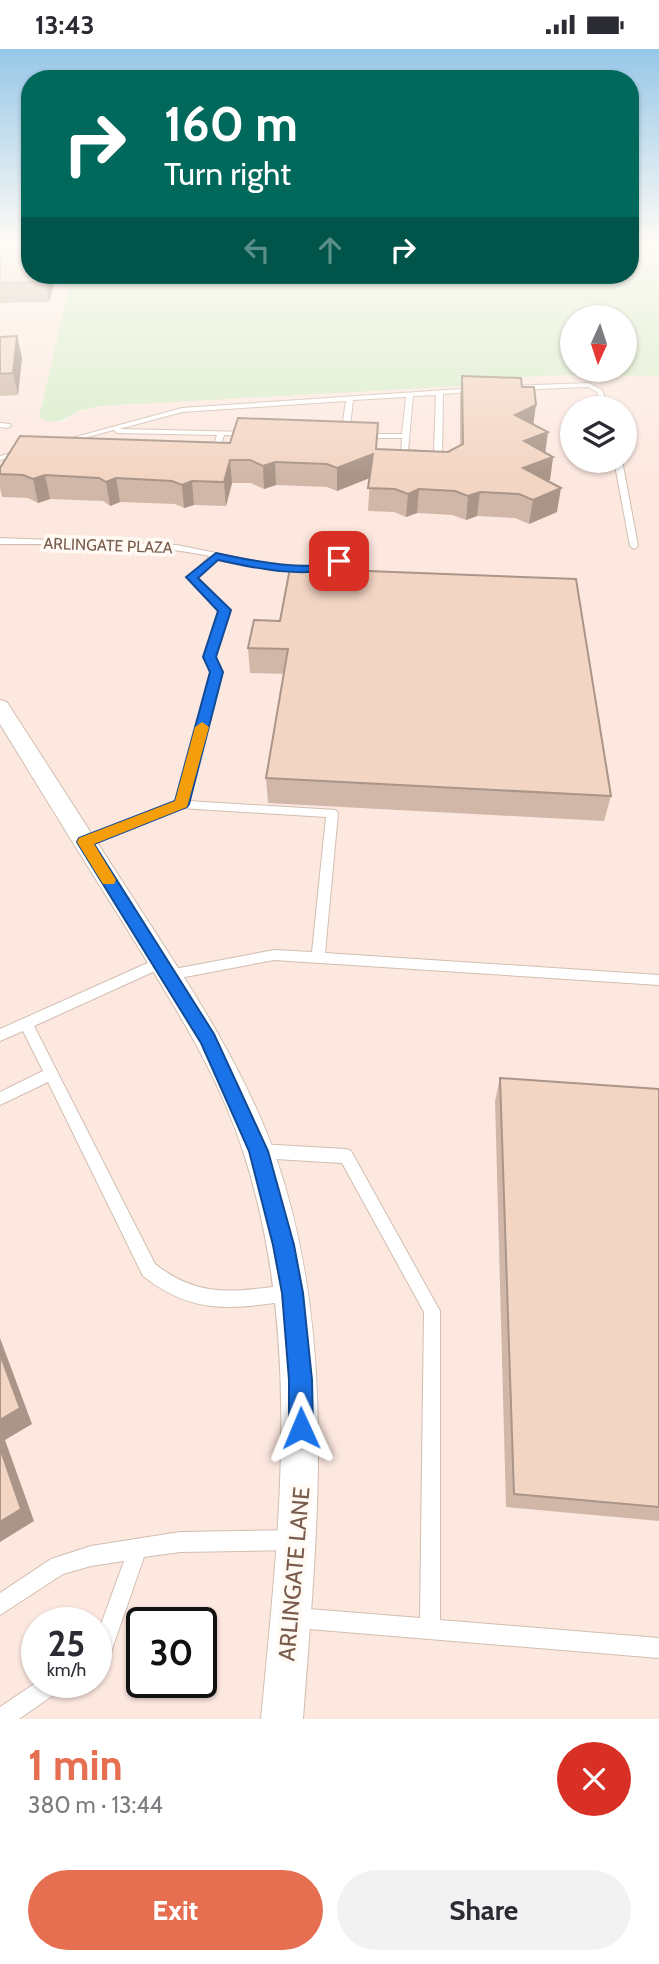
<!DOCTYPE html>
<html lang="en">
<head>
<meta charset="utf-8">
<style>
	body { margin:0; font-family:Cabin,sans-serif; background:#f2f2f3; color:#2b2b33; height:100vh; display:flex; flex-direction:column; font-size:26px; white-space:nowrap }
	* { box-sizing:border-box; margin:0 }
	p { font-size:23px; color:#7c7c81 }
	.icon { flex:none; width:38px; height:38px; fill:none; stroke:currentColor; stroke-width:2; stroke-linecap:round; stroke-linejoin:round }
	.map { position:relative; height:1670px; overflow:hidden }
	.side { display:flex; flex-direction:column; background:#fff; flex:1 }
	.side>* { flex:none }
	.guide { position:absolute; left:21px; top:21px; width:618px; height:214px; border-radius:28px; box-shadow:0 2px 5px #0004; background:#00695c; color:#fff; overflow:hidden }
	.needle { width:46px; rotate:183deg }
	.buttons { position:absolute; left:560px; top:256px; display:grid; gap:14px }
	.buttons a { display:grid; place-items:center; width:77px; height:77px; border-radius:50%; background:#fff; box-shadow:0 2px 5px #0004; font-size:35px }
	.speed { position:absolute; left:21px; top:1558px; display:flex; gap:14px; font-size:35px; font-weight:700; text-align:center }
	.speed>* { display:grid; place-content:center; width:91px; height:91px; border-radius:50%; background:#fff; box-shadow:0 2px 5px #0004; line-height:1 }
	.speed small { font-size:18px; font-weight:400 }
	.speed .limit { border:4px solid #111; border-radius:10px; background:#fff; color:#111 }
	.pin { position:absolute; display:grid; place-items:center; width:60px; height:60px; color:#fff; margin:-30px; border-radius:14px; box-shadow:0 4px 10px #0006 }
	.me { position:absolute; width:77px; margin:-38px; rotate:359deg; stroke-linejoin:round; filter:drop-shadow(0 0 5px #0008) }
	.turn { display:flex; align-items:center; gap:24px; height:147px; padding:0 28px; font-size:32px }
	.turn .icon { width:91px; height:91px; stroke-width:2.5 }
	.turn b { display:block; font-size:49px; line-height:60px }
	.lanes { display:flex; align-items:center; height:66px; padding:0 28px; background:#0003; justify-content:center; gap:35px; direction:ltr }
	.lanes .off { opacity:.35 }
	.round { display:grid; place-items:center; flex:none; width:74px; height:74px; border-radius:37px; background:#f2f2f3 }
	.headline { display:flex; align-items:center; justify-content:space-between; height:119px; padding:0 28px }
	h1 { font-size:42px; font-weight:700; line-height:52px; color:#e76f51 }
	.cta { display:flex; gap:14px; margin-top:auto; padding:14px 28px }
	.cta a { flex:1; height:80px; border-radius:42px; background:#e76f51; color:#fff; font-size:28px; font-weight:700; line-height:80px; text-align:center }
	.cta a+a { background:#f2f2f3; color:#2b2b33 }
	.status { display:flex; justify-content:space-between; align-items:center; height:49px; padding:0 35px; background:#fff; direction:ltr }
	.status svg { height:19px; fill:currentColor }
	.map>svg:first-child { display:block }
	.residential { fill:#f5e8da }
	.commercial { fill:#fde8e0; fill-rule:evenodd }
	.green { fill:#d8ecc9; fill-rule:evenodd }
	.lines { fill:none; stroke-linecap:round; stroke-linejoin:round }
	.lane-casing { stroke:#d1beb0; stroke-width:2 }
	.street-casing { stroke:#d1beb0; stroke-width:2 }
	.lane { fill:#fff; fill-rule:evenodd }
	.street { fill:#fff; fill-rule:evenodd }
	.wall { fill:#d1b7a8 }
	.shaded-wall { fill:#aa9588 }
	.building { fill:#f3d5c3; stroke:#aa9588; stroke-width:2 }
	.route { fill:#1a73e8; stroke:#114b97; stroke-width:2 }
	.slow { fill:#f59e0b }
	.labels { text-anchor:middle; stroke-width:7; stroke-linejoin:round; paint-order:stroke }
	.far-street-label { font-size:16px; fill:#7a5c4d; stroke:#fffaf3 }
	.near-street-label { font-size:23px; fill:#7a5c4d; stroke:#fffaf3 }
</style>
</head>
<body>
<div class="status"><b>13:43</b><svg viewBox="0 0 49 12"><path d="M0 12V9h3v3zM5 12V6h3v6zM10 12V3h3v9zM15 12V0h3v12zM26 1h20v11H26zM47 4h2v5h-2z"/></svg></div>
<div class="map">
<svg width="659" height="1670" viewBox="0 0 659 1670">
	<rect width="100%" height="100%" fill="#fdf6ec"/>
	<path class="residential" d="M 255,226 L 347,226 L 286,238 L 266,234 Z"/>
	<path class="commercial" d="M 30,195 L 30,226 L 72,226 L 39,368 L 64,373 L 79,362 L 100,357 L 503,329 L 567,326 L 659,327 L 659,1670 L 0,1670 L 0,196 ZM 572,359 L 625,359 L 625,411 L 572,411 ZM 37,1573 L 96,1573 L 96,1633 L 37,1633 ZM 142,1573 L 201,1573 L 201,1633 L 142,1633 Z"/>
	<path class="green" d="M 630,194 L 649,194 L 659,221 L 659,327 L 567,326 L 503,329 L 497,335 L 100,357 C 92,359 84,360 77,363 C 63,371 55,377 39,368 L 72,226 L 255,226 L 266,234 L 286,238 L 347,226 L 630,226 ZM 572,268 L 625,268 L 625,320 L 572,320 Z"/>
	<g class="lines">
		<g class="lane-casing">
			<path id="lane" d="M 589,334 L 602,341 L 609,359 L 602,359 L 597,343 L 588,338 L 508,341 L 505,339 L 508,337 Z
				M 476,339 L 479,341 L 478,342 L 443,345 L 442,406 L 438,408 L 401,405 L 402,389 L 361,389 L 357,387 L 361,385 L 402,385 L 406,348 L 353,351 L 349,386 L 345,388 L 341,386 L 346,352 L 182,363 L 119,380 L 249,383 L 253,385 L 249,387 L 224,386 L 218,408 L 214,410 L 210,408 L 217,386 L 117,384 L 114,381 L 61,395 L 57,393 L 182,359 ZM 436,346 L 434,403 L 408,401 L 413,347 Z
				M 0,374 L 10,375 L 11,377 L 7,379 L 0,378 Z
				M 23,401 L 26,401 L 26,405 L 0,411 L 0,407 Z
				M 614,411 L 622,411 L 638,497 L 634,500 L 630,497 Z
				M 0,489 L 177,496 L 260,513 L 303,518 L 321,516 L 336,510 L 342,510 L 342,514 C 301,530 260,519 219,509 L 197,528 L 230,561 L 215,608 L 222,623 L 188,752 L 336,761 L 338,764 L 325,904 L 659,926 L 659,936 L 274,911 L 169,931 L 164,930 L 162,926 L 164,922 L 169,921 L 274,901 L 312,903 L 326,768 L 181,759 L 88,796 L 80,796 L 78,793 L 80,790 L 176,752 L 212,623 L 205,608 L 220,561 L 188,528 L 210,507 C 142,493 69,496 0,495 Z
				M 161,908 L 166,909 L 168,913 L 166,917 L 34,977 L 155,1215 C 201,1251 235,1242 289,1236 L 295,1238 L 297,1244 L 295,1250 L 289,1252 C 230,1260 193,1266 143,1227 L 48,1033 L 0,1056 L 0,1043 L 43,1022 L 23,982 L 0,992 L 0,980 Z
				M 259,1095 L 346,1100 L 351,1102 L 440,1262 L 440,1571 L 659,1589 L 659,1609 L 297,1579 L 290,1576 L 287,1569 L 290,1562 L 297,1559 L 420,1569 L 424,1263 L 342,1114 L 259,1109 L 254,1107 L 251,1102 L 254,1097 Z
				M 293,1481 L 300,1484 L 303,1491 L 300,1498 L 293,1501 L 180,1503 L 144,1508 L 110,1606 L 96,1614 L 96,1589 L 124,1512 L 91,1517 L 63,1525 L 0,1566 L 0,1544 L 51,1510 L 91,1497 L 180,1483 Z
				M 37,1633 L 65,1633 L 62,1640 L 19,1670 L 0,1670 L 0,1658 Z"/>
		</g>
		<g class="street-casing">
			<path id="street" d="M 0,651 L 7,653 L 10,658 C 52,723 93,787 135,852 C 186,931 240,1011 273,1100 C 339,1283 317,1481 303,1670 L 261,1670 C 279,1480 303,1287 243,1102 C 217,1021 168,947 124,875 C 82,809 41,742 0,675 Z"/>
		</g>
		<use href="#lane" class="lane"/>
		<use href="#street" class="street"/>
	</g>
	<path class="wall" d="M 0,201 L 57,226 L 49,253 L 0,254 Z
		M 0,288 L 22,308 L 18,346 L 0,347 Z
		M 462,327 L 522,338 L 533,376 L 545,403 L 553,408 L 550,431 L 547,432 L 557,463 L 529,475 L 515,469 L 477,467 L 466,471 L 452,466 L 417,464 L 406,468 L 394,463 L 368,462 L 370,429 L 337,442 L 327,438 L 276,436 L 264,440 L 251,434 L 232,434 L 226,457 L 194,456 L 184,459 L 175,455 L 120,453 L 110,457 L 103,452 L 50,450 L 38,454 L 28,449 L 2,448 L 0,439 L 0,419 L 377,400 L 448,403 L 460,397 L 460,349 Z
		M 254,571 L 611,747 L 604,772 L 268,754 L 266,729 L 284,625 L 250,624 L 248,599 Z
		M 500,1029 L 659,1040 L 659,1472 L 506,1458 L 495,1052 Z"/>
	<path class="shaded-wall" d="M 48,226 L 57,226 L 49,253 L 46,233 Z
		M 17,287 L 22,308 L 18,346 L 13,324 Z
		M 536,356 L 533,378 L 515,366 Z
		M 548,383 L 545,406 L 524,392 Z
		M 373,405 L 372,428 L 337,442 L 337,419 Z
		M 553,408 L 550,431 L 520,442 L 523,419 Z
		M 230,411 L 232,434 L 226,457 L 224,433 Z
		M 275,413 L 276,436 L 264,440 L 263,417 Z
		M 45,426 L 50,450 L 38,454 L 33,430 Z
		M 116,429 L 120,453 L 110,457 L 106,433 Z
		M 192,432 L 194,456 L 184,459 L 182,436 Z
		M 561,439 L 557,463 L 529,475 L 533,451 Z
		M 419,440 L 417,464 L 406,468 L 408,445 Z
		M 480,443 L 477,467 L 466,471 L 468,447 Z
		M 0,1289 L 32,1375 L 5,1391 L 34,1472 L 0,1493 Z"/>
	<path class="building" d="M 30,200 L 30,226 L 48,226 L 46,233 L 0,234 L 0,201 Z
		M 17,287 L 13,324 L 0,325 L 0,288 Z
		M 462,327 L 521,329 L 522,338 L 534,338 L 536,356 L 515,366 L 548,383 L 524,392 L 553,408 L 523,419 L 561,439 L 533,451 L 519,445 L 480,443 L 468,447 L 455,442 L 419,440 L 408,445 L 395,440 L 368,439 L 373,405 L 337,419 L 327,415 L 275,413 L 263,417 L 250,411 L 230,411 L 224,433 L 192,432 L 182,436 L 172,432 L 116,429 L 106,433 L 99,429 L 45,426 L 33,430 L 23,426 L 0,425 L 0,419 L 20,387 L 230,394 L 238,369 L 378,374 L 376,400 L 448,403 L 463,395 Z
		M 290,519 L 576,530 L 611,747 L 266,729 L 288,600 L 248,599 L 254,571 L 280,572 Z
		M 500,1029 L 659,1040 L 659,1458 L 514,1445 Z
		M 0,1305 L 20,1359 L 0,1371 Z
		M 0,1399 L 21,1460 L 0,1473 Z"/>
	<linearGradient id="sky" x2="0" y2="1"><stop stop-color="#97c7e8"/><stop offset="0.45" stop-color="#fefbf6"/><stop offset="1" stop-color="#fefbf6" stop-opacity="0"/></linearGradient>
	<rect width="659" height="428" fill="url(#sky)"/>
	<path class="route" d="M 216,504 C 243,510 297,521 324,515 C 329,514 334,510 339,509 L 345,512 C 320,534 249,518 218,511 L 198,529 L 231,561 L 216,608 L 223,623 L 189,755 L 187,758 L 94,795 L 214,985 L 268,1102 L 294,1196 L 303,1244 L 312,1331 L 313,1379 L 309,1387 L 301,1391 L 293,1387 L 289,1379 L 289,1331 L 282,1244 L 273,1196 L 249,1102 L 201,994 L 77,793 L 79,789 L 175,752 L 210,623 L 203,608 L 218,562 L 186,528 Z"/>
	<path class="slow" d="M 202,673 L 209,678 L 187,758 L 94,795 L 116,831 L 114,835 L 103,835 L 77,793 L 79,789 L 175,752 L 195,678 Z"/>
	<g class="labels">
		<g class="far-street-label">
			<text transform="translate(108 496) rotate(2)" y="6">ARLINGATE PLAZA</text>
		</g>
		<g class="near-street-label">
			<text transform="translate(294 1525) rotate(-85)" y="8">ARLINGATE LANE</text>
		</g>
	</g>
</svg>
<div class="buttons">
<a><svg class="needle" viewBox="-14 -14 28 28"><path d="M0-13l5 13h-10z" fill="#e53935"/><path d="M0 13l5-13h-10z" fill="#7c7c81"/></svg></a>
<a><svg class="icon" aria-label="layers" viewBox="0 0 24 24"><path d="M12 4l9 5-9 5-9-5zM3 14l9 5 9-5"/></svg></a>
</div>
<div class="speed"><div>25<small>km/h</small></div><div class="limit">30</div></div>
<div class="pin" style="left:339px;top:512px;background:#d93025"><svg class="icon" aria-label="arrive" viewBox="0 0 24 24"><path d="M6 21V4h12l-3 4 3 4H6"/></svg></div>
<svg class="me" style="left:301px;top:1379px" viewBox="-20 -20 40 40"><path d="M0-17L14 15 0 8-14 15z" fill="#1a73e8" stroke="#fff" stroke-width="4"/></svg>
<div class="guide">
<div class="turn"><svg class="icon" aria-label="right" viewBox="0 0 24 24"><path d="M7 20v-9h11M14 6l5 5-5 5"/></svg><div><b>160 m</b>Turn right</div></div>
<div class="lanes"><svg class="icon off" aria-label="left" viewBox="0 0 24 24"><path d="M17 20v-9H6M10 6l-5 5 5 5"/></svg><svg class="icon off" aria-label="ahead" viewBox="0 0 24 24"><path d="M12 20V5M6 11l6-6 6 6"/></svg><svg class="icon" aria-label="right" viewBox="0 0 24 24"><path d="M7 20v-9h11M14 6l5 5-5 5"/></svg></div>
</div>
</div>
<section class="side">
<div class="headline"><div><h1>1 min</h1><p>380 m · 13:44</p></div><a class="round" style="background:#d93025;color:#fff"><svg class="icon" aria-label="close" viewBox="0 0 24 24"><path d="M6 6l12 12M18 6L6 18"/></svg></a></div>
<div class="cta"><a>Exit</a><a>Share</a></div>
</section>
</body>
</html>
